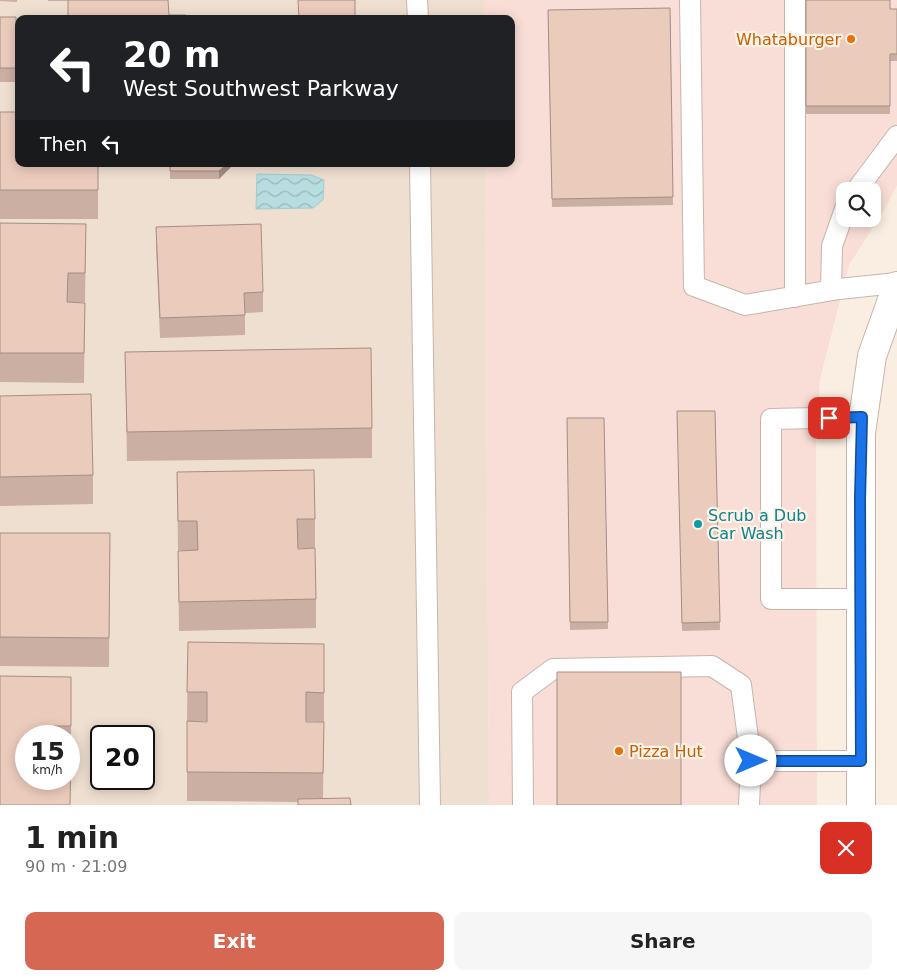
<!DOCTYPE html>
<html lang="en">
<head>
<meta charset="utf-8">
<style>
	body { margin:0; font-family:"DejaVu Sans",sans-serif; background:#f6f6f6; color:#222; height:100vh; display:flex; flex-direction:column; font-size:19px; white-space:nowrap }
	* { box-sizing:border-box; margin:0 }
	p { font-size:16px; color:#767676 }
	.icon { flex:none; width:28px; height:28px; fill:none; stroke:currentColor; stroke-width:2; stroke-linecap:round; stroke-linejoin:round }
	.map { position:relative; height:805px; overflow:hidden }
	.sheet { display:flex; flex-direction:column; background:#fff; flex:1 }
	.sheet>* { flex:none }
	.guide { position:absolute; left:15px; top:15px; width:500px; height:152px; border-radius:10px; box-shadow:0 2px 12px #0003; background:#202124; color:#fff; overflow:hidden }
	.buttons { position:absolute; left:836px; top:182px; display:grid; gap:10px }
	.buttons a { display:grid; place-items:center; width:45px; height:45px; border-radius:10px; background:#fff; box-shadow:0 2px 12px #0003; font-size:25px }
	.speed { position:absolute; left:15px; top:725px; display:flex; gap:10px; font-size:25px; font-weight:700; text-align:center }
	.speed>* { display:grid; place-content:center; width:65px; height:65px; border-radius:50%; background:#fff; box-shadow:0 2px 12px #0003; line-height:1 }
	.speed small { font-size:12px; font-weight:400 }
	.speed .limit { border:2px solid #111; border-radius:8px; background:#fff; color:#111 }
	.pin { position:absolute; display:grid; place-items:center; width:42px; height:42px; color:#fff; margin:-21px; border-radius:10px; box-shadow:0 2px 8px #0006 }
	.me { position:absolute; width:55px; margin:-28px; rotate:90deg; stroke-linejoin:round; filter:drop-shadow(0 0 4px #0008) }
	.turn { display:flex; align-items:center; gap:18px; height:105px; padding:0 25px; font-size:22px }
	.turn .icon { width:65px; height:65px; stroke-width:2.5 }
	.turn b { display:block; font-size:35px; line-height:42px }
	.then { display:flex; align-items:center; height:48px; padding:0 25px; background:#0003; gap:10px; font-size:19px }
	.round { display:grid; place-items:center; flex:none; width:52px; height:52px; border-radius:10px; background:#f6f6f6 }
	.headline { display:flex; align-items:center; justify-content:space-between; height:85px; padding:0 25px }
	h1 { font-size:30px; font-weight:700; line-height:38px }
	.action { display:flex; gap:10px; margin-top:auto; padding:10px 25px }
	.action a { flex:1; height:58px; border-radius:10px; background:#d66753; color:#fff; font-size:20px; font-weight:700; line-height:58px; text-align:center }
	.action a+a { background:#f6f6f6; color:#222 }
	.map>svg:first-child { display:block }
	.residential { fill:#efdfd0; fill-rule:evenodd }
	.commercial { fill:#f8ded6; fill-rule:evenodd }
	.water { fill:url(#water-waves); stroke:#a0ccd0 }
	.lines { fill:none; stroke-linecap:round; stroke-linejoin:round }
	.service-casing { stroke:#c8b5aa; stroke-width:22 }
	.tertiary-casing { stroke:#c8b5aa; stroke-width:30 }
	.service { stroke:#fff; stroke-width:20 }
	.tertiary { stroke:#fff; stroke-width:28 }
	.wall { fill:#caafa2 }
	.shaded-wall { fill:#a48e84 }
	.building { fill:#ebcbbc; stroke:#a48e84 }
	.route-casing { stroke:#114b97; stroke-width:12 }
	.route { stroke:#1a73e8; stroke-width:9 }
	.food-dot { fill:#e8710a; stroke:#fcf2e6; stroke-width:2 }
	.culture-dot { fill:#0f9aa8; stroke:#fcf2e6; stroke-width:2 }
	.labels { text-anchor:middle; stroke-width:4.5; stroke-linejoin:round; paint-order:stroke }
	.food-label { font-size:16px; fill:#c56008; stroke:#fcf2e6; text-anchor:end }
	.culture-label { font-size:16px; fill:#0d838f; stroke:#fcf2e6; text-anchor:start }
</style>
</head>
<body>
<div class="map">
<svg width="897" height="805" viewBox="0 0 897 805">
	<defs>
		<pattern id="water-waves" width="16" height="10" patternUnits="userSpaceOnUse" patternTransform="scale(1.25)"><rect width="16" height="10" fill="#b8dde0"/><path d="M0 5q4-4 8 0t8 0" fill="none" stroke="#9ab6b8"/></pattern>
	</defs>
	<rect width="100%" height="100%" fill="#f9eee1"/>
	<path class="residential" d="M 0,0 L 484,0 L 484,19 L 19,19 L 19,164 L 485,164 L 489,805 L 0,805 ZM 26,736 L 69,736 L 69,779 L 26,779 ZM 101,736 L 144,736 L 144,779 L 101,779 Z"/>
	<path class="commercial" d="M 484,0 L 897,0 L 897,185 L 886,207 L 849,265 L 820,379 L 816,444 L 817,805 L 489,805 L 485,164 L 511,164 L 511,19 L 484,19 ZM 845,191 L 872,191 L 872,219 L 845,219 Z"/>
	<path class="water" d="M 257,174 L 311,175 L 324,180 L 323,200 L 313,208 L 256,209 Z"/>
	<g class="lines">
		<g class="service-casing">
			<path id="service" d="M 417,0 L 418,19
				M 690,0 L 694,286 L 745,305 L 839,289 L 897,283
				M 420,164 L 430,805
				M 856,191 L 897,136
				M 831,290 L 832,246 L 845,209
				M 795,297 L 795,0
				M 860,599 L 771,599 L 771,419 L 862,417
				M 751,761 L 861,761
				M 523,805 L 522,692 L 553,669 L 712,666 L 741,685 L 751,761 L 749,805"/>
		</g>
		<g class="tertiary-casing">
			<path id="tertiary" d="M 861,805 L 861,433 L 872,356 L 897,286"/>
		</g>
		<use href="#service" class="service"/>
		<use href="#tertiary" class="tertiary"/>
	</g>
	<path class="wall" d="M 0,0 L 17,0 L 17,2 L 0,1 Z
		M 48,0 L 168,0 L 68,16 L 68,1 L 48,1 Z
		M 805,0 L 890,9 L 897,9 L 897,61 L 890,61 L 890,114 L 806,114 Z
		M 670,8 L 673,205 L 552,207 L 548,10 Z
		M 0,17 L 16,17 L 16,82 L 0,82 Z
		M 0,112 L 98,164 L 98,219 L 0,219 Z
		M 170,164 L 231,164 L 231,167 L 219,179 L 170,179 Z
		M 0,223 L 86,224 L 85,302 L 68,302 L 85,303 L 84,383 L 0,382 Z
		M 156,227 L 263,292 L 263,312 L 245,313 L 245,335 L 160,338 L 156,247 Z
		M 125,352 L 372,428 L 372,458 L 127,461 Z
		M 0,396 L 93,475 L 93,504 L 0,506 Z
		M 677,411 L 715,411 L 720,630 L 682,631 Z
		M 567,418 L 604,418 L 608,629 L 570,630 Z
		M 177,472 L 315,519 L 315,548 L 298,548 L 316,599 L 316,628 L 179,631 L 178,551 L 197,550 L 178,550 Z
		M 0,533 L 110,533 L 109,667 L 0,666 Z
		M 188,642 L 324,644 L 324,722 L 306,721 L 306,722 L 324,722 L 323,799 L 298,802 L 187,801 L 187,721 L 207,722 L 207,721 L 187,721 Z
		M 71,677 L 71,755 L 69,755 L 69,736 L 26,736 Z"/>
	<path class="shaded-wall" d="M 227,164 L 231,164 L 231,167 L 219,179 L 219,171 Z"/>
	<path class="building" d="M 68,0 L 168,0 L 169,15 L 186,15 L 186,19 L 49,19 L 49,16 L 68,16 Z
		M 298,0 L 355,0 L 355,19 L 299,19 Z
		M 806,0 L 890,0 L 890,9 L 897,9 L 897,54 L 890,54 L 890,106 L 806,106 Z
		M 670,8 L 673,197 L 552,199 L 548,10 Z
		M 0,17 L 16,17 L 16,68 L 0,68 Z
		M 0,112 L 19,112 L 19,164 L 98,164 L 98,190 L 0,190 Z
		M 170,164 L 227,164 L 219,171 L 170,171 Z
		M 0,223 L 86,224 L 85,273 L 68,273 L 67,302 L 85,303 L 84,353 L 0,353 Z
		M 261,224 L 263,292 L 244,293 L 245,315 L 160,318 L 156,227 Z
		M 371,348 L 372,428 L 127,432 L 125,352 Z
		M 91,394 L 93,475 L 0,477 L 0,396 Z
		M 677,411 L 715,411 L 720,622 L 682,623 Z
		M 567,418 L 604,418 L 608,622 L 570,622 Z
		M 314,470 L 315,519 L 297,519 L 298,549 L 315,548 L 316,599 L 179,602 L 178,551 L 198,550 L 197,521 L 178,521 L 177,472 Z
		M 0,533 L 110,533 L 109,638 L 0,637 Z
		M 188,642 L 324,644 L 324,693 L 306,692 L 306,722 L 324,722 L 323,773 L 187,772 L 187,721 L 207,722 L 207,692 L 187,692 Z
		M 557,672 L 681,672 L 681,805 L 557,805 Z
		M 0,676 L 71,677 L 71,726 L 53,726 L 53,736 L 26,736 L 26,779 L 69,779 L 69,756 L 71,756 L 70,805 L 0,805 Z
		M 350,798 L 351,805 L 298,805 L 298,799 Z"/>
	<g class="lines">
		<g class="route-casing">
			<path id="route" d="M 751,761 L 861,761 L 860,499 L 862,417 L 829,418"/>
		</g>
		<use href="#route" class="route"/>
	</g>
	<g class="food-dot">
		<circle cx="851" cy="39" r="5"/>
		<circle cx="619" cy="751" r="5"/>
	</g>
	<circle class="culture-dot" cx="698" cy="524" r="5"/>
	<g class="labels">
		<g class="food-label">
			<text x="841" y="45">Whataburger</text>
			<text x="629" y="757" text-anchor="start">Pizza Hut</text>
		</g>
		<g class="culture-label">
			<text x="708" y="521">Scrub a Dub<tspan x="708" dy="18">Car Wash</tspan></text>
		</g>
	</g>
</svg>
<div class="buttons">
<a><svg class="icon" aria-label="search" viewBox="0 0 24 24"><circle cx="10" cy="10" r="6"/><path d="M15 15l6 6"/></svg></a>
</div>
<div class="speed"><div>15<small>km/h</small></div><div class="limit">20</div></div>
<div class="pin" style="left:829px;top:418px;background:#d93025"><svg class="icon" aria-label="arrive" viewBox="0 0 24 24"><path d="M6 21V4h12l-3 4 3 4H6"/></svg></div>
<svg class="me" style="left:751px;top:761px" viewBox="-20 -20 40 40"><circle r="19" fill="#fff"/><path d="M0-13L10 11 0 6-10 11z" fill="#1a73e8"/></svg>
<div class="guide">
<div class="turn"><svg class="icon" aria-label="left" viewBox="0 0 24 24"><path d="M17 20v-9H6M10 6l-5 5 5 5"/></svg><div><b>20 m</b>West Southwest Parkway</div></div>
<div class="then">Then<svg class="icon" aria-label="left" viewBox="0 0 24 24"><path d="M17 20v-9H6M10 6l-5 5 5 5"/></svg></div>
</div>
</div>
<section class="sheet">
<div class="headline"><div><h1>1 min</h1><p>90 m · 21:09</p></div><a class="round" style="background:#d93025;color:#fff"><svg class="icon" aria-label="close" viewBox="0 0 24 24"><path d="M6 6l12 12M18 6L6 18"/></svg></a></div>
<div class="action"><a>Exit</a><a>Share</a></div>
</section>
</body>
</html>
